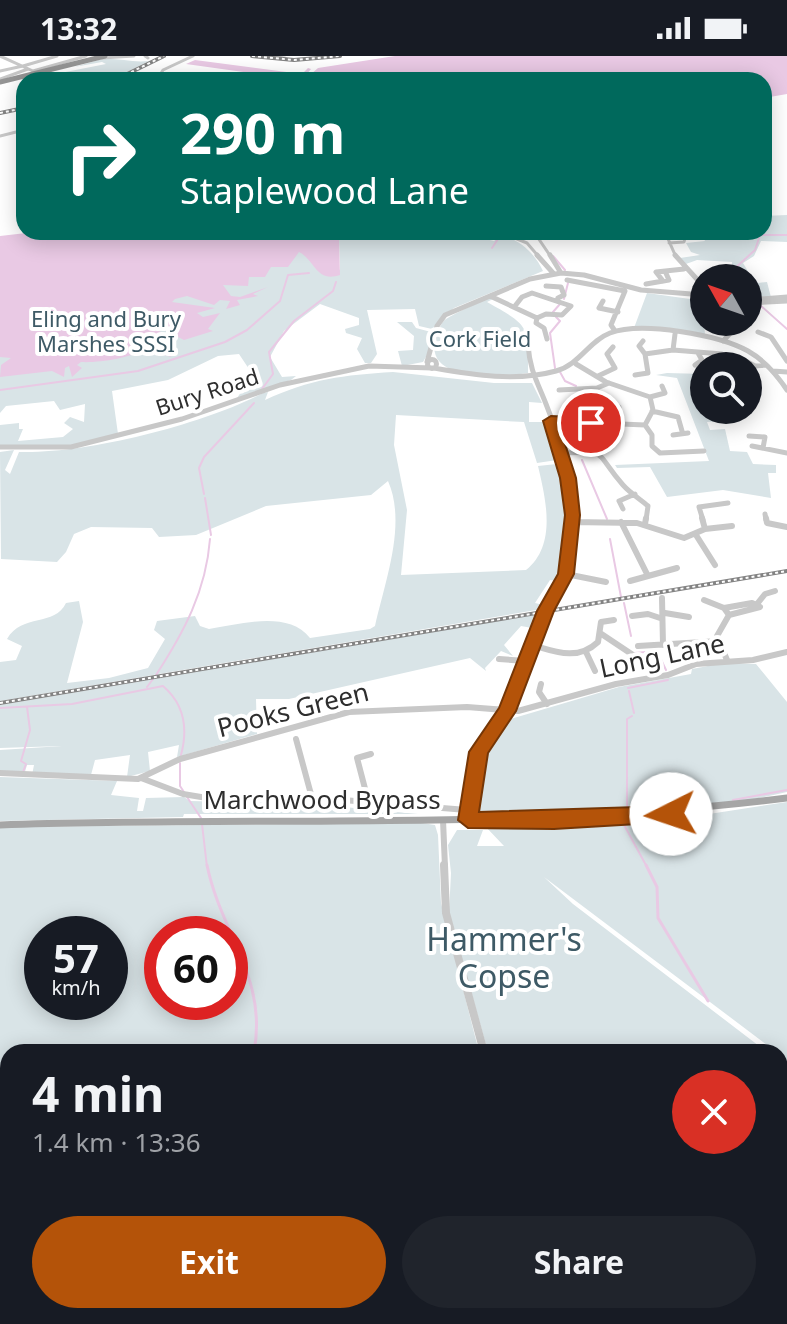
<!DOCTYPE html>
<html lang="en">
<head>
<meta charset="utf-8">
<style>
	body { margin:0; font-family:"Noto Sans",sans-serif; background:#20242c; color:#f1f3f6; height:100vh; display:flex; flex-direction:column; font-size:30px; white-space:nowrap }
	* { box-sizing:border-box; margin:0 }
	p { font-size:26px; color:#9ea1a6 }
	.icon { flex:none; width:44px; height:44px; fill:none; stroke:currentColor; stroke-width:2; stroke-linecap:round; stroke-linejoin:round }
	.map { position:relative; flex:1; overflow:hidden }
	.side { position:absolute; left:0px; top:988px; width:788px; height:280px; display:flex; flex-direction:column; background:#171b24; border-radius:24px 24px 0 0; box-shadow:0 4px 20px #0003 }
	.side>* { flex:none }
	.hud { position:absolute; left:16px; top:16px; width:756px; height:168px; border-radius:24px; box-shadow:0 4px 20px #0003; background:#00695c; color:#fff; overflow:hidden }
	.needle { width:52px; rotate:310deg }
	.controls { position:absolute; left:690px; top:208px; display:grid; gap:16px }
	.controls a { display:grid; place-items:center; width:72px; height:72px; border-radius:50%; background:#171b24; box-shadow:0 4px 20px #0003; font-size:40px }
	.speed { position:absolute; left:24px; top:860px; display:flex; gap:16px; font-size:40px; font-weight:700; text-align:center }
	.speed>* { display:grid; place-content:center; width:104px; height:104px; border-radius:50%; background:#171b24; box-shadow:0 4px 20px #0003; line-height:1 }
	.speed small { font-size:20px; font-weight:400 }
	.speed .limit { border:12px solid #d22; background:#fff; color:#111 }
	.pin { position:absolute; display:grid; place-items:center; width:68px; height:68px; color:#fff; margin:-34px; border:4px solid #fff; border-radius:50%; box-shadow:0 2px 8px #0007 }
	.me { position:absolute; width:88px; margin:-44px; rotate:266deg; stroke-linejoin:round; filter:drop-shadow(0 0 6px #0008) }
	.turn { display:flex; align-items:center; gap:28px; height:168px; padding:0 32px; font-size:36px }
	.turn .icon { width:104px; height:104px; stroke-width:2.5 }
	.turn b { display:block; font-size:56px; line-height:68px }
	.round { display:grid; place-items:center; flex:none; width:84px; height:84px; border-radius:42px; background:#20242c }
	.summary { display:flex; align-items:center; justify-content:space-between; height:136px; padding:0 32px }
	h1 { font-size:48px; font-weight:700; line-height:60px }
	.primary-button { display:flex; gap:16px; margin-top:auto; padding:16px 32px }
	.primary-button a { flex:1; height:92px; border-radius:48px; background:#b45309; color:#fff; font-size:32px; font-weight:700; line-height:92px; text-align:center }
	.primary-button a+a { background:#20242c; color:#f1f3f6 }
	.status { display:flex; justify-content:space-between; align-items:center; height:56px; padding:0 40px; background:#171b24; direction:ltr }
	.status svg { height:22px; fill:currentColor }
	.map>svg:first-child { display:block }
	.green { fill:#d9e4e7; fill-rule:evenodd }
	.water { fill:#e9c9e4 }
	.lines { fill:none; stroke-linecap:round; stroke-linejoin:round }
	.stream-far1 { stroke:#e9c9e4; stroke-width:2 }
	.stream { stroke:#e9c9e4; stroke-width:3 }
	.minor-far3 { stroke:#c8c8c8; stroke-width:3 }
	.minor-far2 { stroke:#c8c8c8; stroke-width:5 }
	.minor-far1 { stroke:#c8c8c8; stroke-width:6 }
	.minor { stroke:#c8c8c8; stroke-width:8 }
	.major { stroke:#a6a6a6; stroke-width:7 }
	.highway { stroke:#959595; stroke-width:5 }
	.rail-casing { stroke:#838383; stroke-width:4 }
	.rail { stroke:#fff; stroke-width:2; stroke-dasharray:3; stroke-linecap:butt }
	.route { fill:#b45309; stroke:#753606; stroke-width:2 }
	.labels { text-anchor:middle; stroke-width:8; stroke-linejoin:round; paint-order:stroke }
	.far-park-label { font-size:22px; fill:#3e5a66; stroke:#fff }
	.far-street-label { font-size:22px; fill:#2e2e2e; stroke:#fff }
	.street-label { font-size:26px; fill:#2e2e2e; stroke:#fff }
	.near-park-label { font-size:32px; fill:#3e5a66; stroke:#fff }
</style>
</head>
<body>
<div class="status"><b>13:32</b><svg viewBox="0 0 49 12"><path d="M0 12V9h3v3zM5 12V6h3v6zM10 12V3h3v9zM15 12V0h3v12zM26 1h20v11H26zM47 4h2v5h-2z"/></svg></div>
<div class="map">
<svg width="787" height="1268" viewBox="0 0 787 1268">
	<rect width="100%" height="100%" fill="#fff"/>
	<path class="green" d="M 102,3 C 119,2 133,7 149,5 L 111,24 L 30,23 L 106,8 L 102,6 L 74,11 Z
		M 787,159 L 787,186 L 761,185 L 754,200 L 743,207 L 749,217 L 737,217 L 753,220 L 758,227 L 767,226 L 772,245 L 748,244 L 748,222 L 704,222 L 704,228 L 697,221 L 731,219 L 732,206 L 697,204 L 686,208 L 680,202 L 700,199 L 691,196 L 686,187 L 705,185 L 700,176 L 764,176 L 764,160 Z
		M 347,176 L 458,176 L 494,185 L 501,179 C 521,184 535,198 543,215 L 454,252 L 432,273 L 419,270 L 415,253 L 367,254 L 377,298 L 371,307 L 365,307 L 357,293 L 362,282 L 346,277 L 345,273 L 359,269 L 359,262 L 320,248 L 284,275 L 270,301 L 282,321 L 296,320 L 291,324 L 237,342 L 253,319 L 239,298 L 218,300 L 168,324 L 112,335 L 118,378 L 69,390 L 0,389 L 0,369 L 19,367 L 19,373 L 23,373 L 18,385 L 63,381 L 73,373 L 64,367 L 70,361 L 84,366 L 85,348 L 60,354 L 54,345 L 6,350 L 0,357 L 0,282 L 294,188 L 340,214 L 339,183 Z
		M 647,237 L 690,243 L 704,263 L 705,280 L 634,272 Z
		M 490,241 L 493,243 L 487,246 C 530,270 528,269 528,317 C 504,321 426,327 435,285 C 436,279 441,266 446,263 C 458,256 475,248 490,241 Z
		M 397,266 L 412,266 L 416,272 L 431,276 L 430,294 L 423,306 L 402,310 L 398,295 L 413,294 L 414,280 Z
		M 393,316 L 494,327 L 532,327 L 542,347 L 529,346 L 529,366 L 546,366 L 557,404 L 537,407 L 524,366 L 396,359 L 394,389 L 407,454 L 401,519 L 526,514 C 557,489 546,444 538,410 L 557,408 C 573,442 573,490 557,525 L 550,524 L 535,547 L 544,549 L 542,553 L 0,645 L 0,606 L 16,604 L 22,590 L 7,583 C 22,557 55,571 66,547 L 79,545 L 83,566 L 67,627 L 109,622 L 148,612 L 165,583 L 154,574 L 157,565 L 195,560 L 200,570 L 209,573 C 241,568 288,554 310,582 L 370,573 L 375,570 C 385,525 407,468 388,425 L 371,439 L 266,450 L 196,479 L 159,481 L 152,472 L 91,471 L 74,478 L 66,496 L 57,506 L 1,503 L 0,396 L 14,394 L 5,414 L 10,418 L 19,396 C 88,398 204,368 263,337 L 268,336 L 265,344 C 310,323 344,319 393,316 Z
		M 667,317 L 704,318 L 704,354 L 718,354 L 723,365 L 707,366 L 710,374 L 725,373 L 730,395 L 747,396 L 753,408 L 776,409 L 776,417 L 768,417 L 771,442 L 723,434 L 667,441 L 650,411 L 617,412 L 615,409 L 709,405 L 677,322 L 656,319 Z
		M 540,558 L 526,597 L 518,600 L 532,572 L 521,570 L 504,589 L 513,600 L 501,595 L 485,612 L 486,615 L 470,602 L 289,643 L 256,643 L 257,678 L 177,701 L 179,689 L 148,696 L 150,715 L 127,721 L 130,699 L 95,704 L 91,719 L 32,719 L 34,709 L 27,709 L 24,719 L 0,715 L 0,694 L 62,690 L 0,692 L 0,649 Z
		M 724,607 L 756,608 L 787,646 L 787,736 C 687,760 583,759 480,760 L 472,752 C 475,719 482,695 500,666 L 619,631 L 691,618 L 692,613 Z
		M 0,721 L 117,725 L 111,739 L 139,742 L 137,755 L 143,755 L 146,742 L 184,741 L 190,745 L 312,748 L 418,758 L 184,758 L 183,761 L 0,765 Z
		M 787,746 L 787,1004 L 544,821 L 573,848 L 767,996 L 488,996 L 449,857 L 451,817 L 448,789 L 457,774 L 483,774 L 477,790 L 504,790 L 485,770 L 624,769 L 676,765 L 678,769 L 677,763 Z
		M 422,767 L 435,769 L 438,779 L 441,847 L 479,996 L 8,996 L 8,1176 L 0,1162 L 0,771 ZM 42,878 L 110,878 L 110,946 L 42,946 ZM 162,878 L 230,878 L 230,946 L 162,946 Z
		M 780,1006 L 787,1011 L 787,1268 L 589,1268 L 585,1260 L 780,1260 Z
		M 21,1260 L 137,1260 L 142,1268 L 21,1268 Z
		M 144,1260 L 234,1260 L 234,1268 L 145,1268 Z
		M 236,1260 L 434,1260 L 435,1268 L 236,1268 Z
		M 436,1260 L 544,1260 L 546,1268 L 438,1268 Z"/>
	<path class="water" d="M 395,0 L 787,0 L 787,38 L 764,42 L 764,24 L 301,24 L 186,8 L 195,4 L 302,18 L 308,12 L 311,13 L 306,19 L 310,19 L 318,12 Z
		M 35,176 L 347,176 L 339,183 L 340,219 C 316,227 315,204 299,196 L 288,211 L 271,211 L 265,221 L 249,221 L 248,230 L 223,229 L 231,240 L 240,241 L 268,231 L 253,238 L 258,240 L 237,244 L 240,249 L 226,253 L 230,245 L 220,244 L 214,249 L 187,240 L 175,243 L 172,246 L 215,252 L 197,257 L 203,261 L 220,257 L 208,273 L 213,275 L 184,284 L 162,273 L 161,265 L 157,265 L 157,274 L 171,281 L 167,286 L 174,288 L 167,295 L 171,301 L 161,298 L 158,289 L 137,291 L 145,293 C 130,302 99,307 81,306 L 77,309 L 82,312 L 72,321 L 69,310 L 65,312 L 64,321 L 52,315 L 0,321 L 1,309 L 11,302 L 0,301 L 0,180 Z"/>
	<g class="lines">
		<path class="stream-far1" d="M 492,192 L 500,180
			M 553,200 L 565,214
			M 738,222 L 733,214 L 755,194 L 760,179 L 787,179
			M 564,243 L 568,227
			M 760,249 L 787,273
			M 553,256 L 560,248
			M 555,312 L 550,277 L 560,265 L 556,261
			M 560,316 L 565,325 L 576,330
			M 262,333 L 273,318 L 269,296 L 294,265 L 333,235 L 336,226
			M 0,334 L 138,315 L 225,286 L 247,274 L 280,245 L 288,219 L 309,217
			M 587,335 L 588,363
			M 588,369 L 590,389 L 595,393
			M 582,404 L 607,463
			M 204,438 L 199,412 L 204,401 L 254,347
			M 205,442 L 211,479
			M 610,483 L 621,541
			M 624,547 L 631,580
			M 635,597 L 657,595 L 666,614
			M 156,619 C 184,576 206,535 210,483
			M 147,631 L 153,623
			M 628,632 L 668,624
			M 629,635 L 634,657
			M 0,652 L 72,648 L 163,630 C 184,648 188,673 181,699
			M 180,707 L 180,730 L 184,736
			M 23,716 L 26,708 L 21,705 L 30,674 L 27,651
			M 187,741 L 201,762
			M 733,744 L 787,734
			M 627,754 L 627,663 L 632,660
			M 202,768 L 207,811
			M 624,769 L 647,811"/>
		<path class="stream" d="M 207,809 C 221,878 268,922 254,996
			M 646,809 L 657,831 L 658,862 L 708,945
			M 780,1138 L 786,1142
			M 320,1260 L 321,1268"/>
		<path class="minor-far3" d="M 0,0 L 33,15 L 86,0
			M 145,0 L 148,2
			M 267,0 L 285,2
			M 102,2 L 134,0
			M 23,10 L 57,0
			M 0,15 L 23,10
			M 0,23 L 28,13
			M 157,24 L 163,14 L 193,0
			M 0,80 L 24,74
			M 534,176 L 551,201
			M 665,176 L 676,201
			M 687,176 L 689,179
			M 502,177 L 527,187 L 539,201
			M 669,187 L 684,186 L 685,182"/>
		<path class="minor-far2" d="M 537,199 L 554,218
			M 550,199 L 561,217
			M 675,199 L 704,231
			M 567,224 L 625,235 L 611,269 L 615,275
			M 663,225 L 656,216 L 684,213
			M 646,228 L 669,224 L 665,215
			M 546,230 L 561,231 L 564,239 L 558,242
			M 490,240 L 537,262
			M 749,244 L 787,241
			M 603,245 L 599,252 L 618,256
			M 748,247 L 787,245
			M 515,250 L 522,241 L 532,237 L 571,250 L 562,259 L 546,258 L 537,262
			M 537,262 L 536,267 L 544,272 L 547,283
			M 758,276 L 771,281 L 787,305
			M 643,285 L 639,290 L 645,298
			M 723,285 L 741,266
			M 528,289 C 530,315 537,325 546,348 C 560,383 573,427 572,464
			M 673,294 L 722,298
			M 742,303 L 755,310 L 766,309
			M427.5 308a4.5 4.5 0 1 1 9 0a4.5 4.5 0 1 1-9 0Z
			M 427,306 L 437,270 L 445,259 L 530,223 L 561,217 L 584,219 L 641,234 L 704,239
			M 576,308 L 606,326 L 650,341 L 653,354 L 645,369
			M 695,309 L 702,304 L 698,297
			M 434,312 C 474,319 516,326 556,315 C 579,309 589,285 610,277 C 642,265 719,279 748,295 C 764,304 777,319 787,334
			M 773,315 L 787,316
			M 635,319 L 648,317 L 645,298 L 673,294 L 675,278
			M 598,320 L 615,312 L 607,298 L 613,291
			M 559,334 L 597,332 L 609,327
			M 650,341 L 665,337 L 662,330
			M 616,349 L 619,351 L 616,368
			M 652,355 L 678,361 L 682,375
			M 551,365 L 645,369
			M 645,369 L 652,379 L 652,390 L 660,397 L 704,395
			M 673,379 L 688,377
			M 749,380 L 765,381 L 763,392
			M 752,390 L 787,397
			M 0,391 L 71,391 L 182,363 L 280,329 L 369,310 L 432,312
			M 560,397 C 611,395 593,395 623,429 C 630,437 640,443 648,450 L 646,464
			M 623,453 L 619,445 L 635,438
			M 765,458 L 766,464
			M 703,464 L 699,451 L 728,447"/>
		<path class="minor-far1" d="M 702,462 L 705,473
			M 766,462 L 767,467 L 787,471
			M 572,466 L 637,467 L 684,482 L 705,473 L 732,470
			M 621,466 L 647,518
			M 645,468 L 646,462
			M 696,479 L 715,509
			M 566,518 L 606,526
			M 630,525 L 677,512
			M 662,542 L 663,589
			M 704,544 L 724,552
			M 752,547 L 760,551 L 729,559 L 724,552 Z
			M 757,548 L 765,538 L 775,535
			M 665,557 L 689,561
			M 632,560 L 648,558 L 660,562
			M 600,577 L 636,601
			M 532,589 C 556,596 578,605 598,586 L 601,566 L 614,564
			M 638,590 L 719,585
			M 586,596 L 595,615
			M 499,603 L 526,605
			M 727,604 L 717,580 L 729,559
			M 541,628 L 539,636 L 547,648
			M 296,683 L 312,742
			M 0,717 L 138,723 L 180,703 L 349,656 L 467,651 L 518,655 L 616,628 L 668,619 L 696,608 L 753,604 L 787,596
			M 141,722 L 183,738 L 207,742 L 318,742 L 467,754
			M 368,744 L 357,702 L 371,698
			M 443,764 L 445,811
			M 468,764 L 479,696 L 507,655 L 569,503 L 572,462"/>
		<path class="minor" d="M 444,809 L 446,857 L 484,996
			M 578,1260 L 585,1268"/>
		<path class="major" d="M 0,769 C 263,760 525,775 787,742"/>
		<path class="highway" d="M 0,26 L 105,0"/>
		<g class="rail-casing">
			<path id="rail" d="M 252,0 L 294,4 L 340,0
				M 115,24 L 164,0
				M 0,57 L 24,52
				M 0,647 L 787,515"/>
		</g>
		<use href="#rail" class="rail"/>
	</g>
	<path class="route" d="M 551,360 L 591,362 L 598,367 L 591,371 L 559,369 L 576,422 L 580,459 L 574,518 L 554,555 L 516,655 L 488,697 L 479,756 L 671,750 L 681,758 L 671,766 L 554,773 L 468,772 L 458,764 L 469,696 L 499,652 L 537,555 L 558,518 L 565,459 L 560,422 L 543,365 Z"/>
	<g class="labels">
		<g class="far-park-label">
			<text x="106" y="271">Eling and Bury<tspan x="106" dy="25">Marshes SSSI</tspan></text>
			<text x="480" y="291">Cork Field</text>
		</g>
		<g class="far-street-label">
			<text transform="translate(207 336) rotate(-18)" y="8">Bury Road</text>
		</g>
		<g class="street-label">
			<text transform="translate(662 600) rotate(-12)" y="9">Long Lane</text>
			<text transform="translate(293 654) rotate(-14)" y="9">Pooks Green</text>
			<text x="322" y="753">Marchwood Bypass</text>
		</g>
		<g class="near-park-label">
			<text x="504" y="895">Hammer's<tspan x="504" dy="37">Copse</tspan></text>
		</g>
	</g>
</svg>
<div class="controls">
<a><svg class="needle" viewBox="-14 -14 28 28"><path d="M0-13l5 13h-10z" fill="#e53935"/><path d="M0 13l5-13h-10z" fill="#9ea1a6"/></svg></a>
<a><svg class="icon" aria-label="search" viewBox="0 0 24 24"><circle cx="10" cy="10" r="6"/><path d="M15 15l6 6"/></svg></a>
</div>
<div class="speed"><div>57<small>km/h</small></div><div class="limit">60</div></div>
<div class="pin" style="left:591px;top:367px;background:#d93025"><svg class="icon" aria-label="arrive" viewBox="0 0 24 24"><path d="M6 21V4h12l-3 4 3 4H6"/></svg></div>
<svg class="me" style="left:671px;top:758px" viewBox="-20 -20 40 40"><circle r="19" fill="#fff"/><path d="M0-13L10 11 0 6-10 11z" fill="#b45309"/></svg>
<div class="hud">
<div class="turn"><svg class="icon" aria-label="right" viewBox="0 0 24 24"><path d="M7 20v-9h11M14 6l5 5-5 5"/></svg><div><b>290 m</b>Staplewood Lane</div></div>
</div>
<section class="side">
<div class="summary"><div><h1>4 min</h1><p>1.4 km · 13:36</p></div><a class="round" style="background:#d93025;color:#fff"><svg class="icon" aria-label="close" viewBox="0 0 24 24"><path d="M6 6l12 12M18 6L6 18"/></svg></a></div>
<div class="primary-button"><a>Exit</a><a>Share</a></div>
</section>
</div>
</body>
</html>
